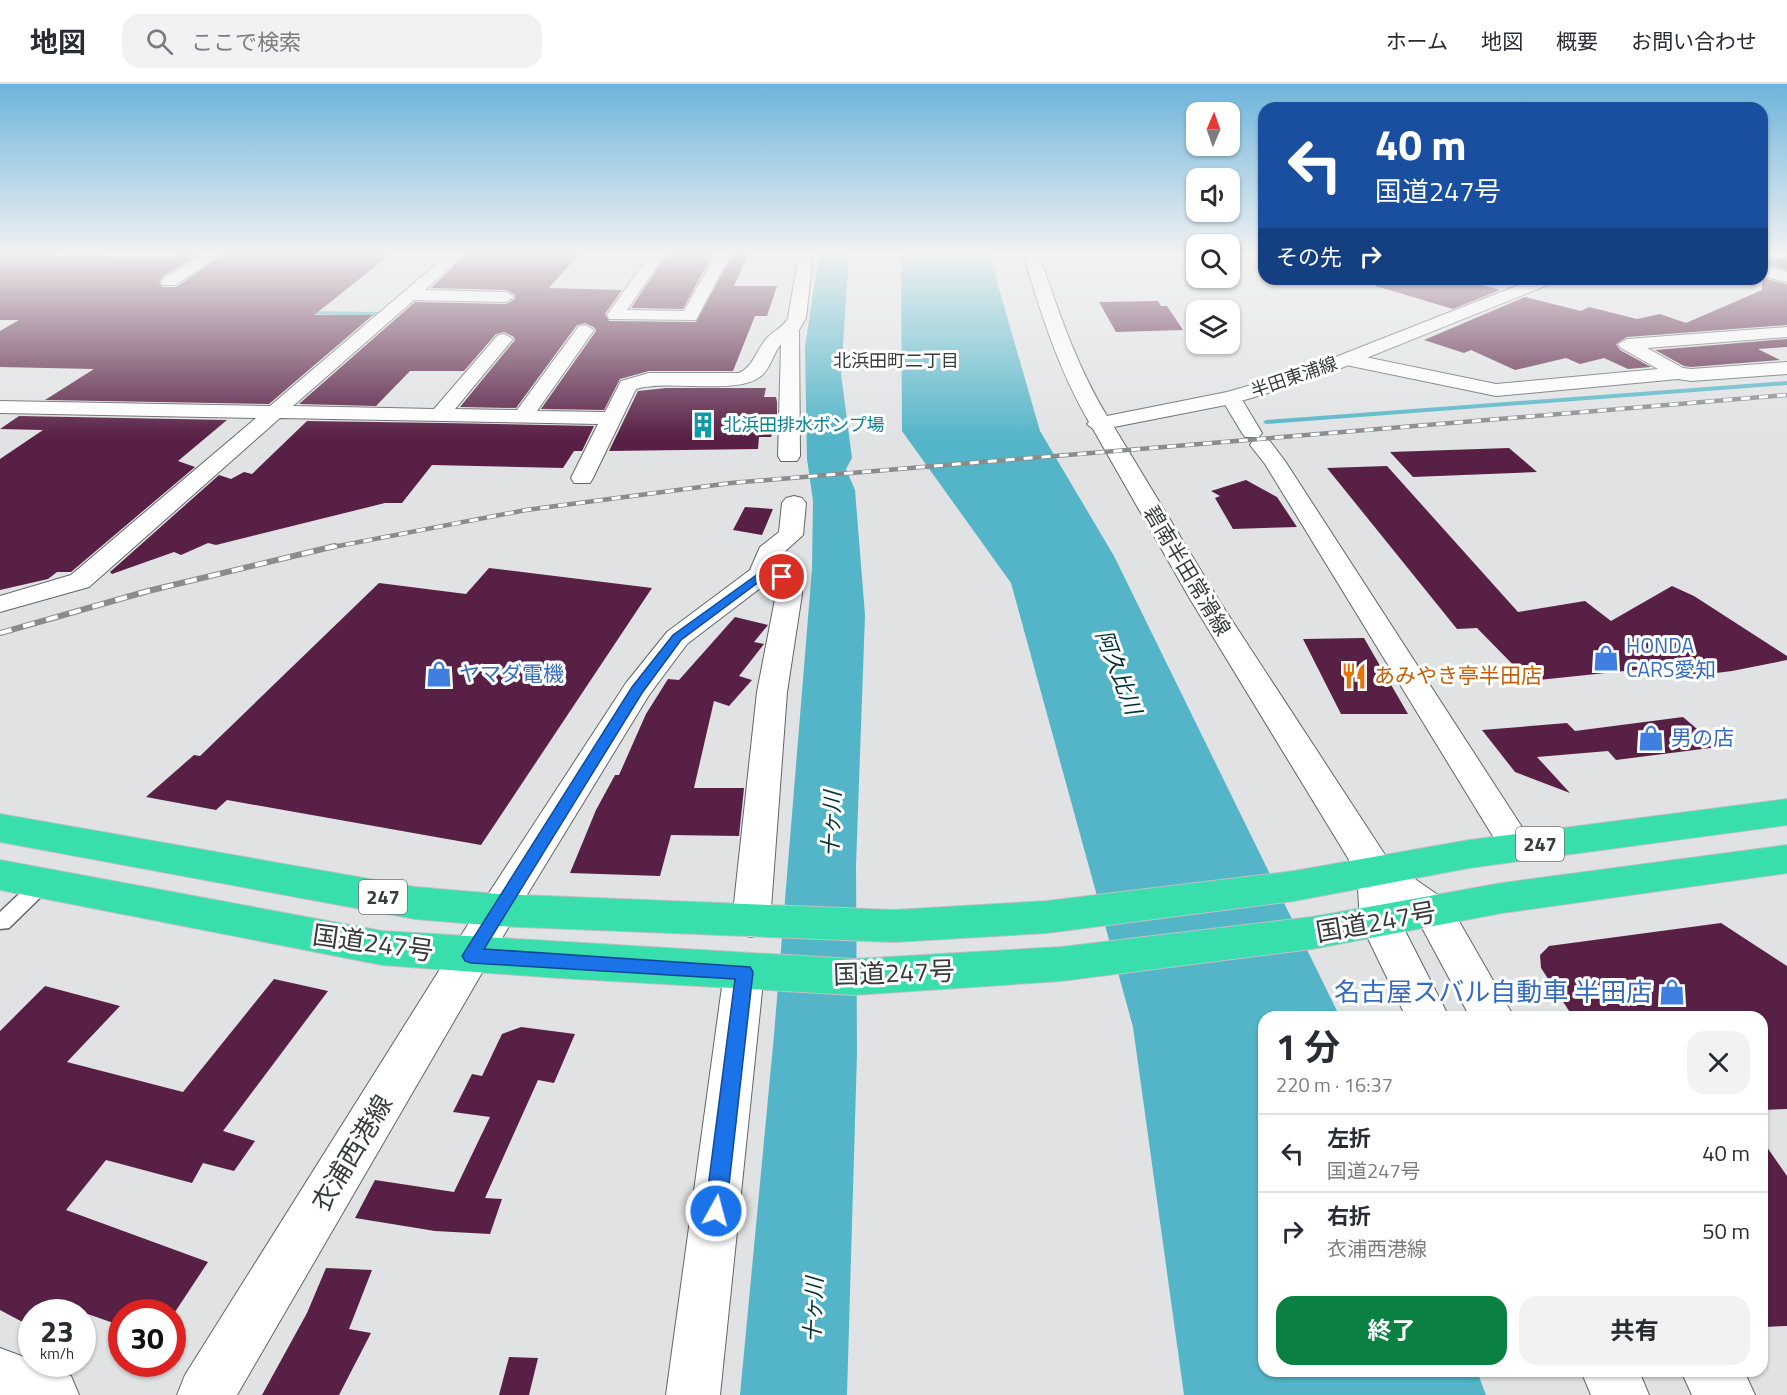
<!DOCTYPE html>
<html lang="ja">
<head>
<meta charset="utf-8">
<style>
	body { margin:0; font-family:"Titillium Web","Noto Sans JP",sans-serif; background:#f2f2f3; color:#2b2b33; height:100vh; display:flex; flex-direction:column; font-size:22px; white-space:nowrap }
	* { box-sizing:border-box; margin:0 }
	p { font-size:20px; color:#7c7c81 }
	.icon { flex:none; width:33px; height:33px; fill:none; stroke:currentColor; stroke-width:2; stroke-linecap:round; stroke-linejoin:round }
	.map { position:relative; flex:1; overflow:hidden }
	.panel { position:absolute; left:1258px; top:927px; width:510px; height:366px; display:flex; flex-direction:column; background:#fff; border-radius:18px; box-shadow:0 2px 4px #0004 }
	.panel>* { flex:none }
	.guide { position:absolute; left:1258px; top:18px; width:510px; height:183px; border-radius:18px; box-shadow:0 2px 4px #0004; background:#1a4fa0; color:#fff; overflow:hidden }
	.needle { width:39px; rotate:2deg }
	.controls { position:absolute; left:1186px; top:18px; display:grid; gap:12px }
	.controls a { display:grid; place-items:center; width:54px; height:54px; border-radius:12px; background:#fff; box-shadow:0 2px 4px #0004; font-size:30px }
	.speed { position:absolute; left:18px; top:1215px; display:flex; gap:12px; font-size:30px; font-weight:700; text-align:center }
	.speed>* { display:grid; place-content:center; width:78px; height:78px; border-radius:50%; background:#fff; box-shadow:0 2px 4px #0004; line-height:1 }
	.speed small { font-size:15px; font-weight:400 }
	.speed .limit { border:9px solid #d22; background:#fff; color:#111 }
	.pin { position:absolute; display:grid; place-items:center; width:51px; height:51px; color:#fff; margin:-26px; border:3px solid #fff; border-radius:50%; box-shadow:0 2px 6px #0007 }
	.me { position:absolute; width:66px; margin:-33px; rotate:7deg; stroke-linejoin:round; filter:drop-shadow(0 0 4px #0008) }
	.turn { display:flex; align-items:center; gap:21px; height:126px; padding:0 18px; font-size:27px }
	.turn .icon { width:78px; height:78px; stroke-width:2.5 }
	.turn b { display:block; font-size:42px; line-height:51px }
	.then { display:flex; align-items:center; height:57px; padding:0 18px; background:#0003; gap:12px; font-size:22px }
	.round { display:grid; place-items:center; flex:none; width:63px; height:63px; border-radius:18px; background:#f2f2f3 }
	.overview { display:flex; align-items:center; justify-content:space-between; height:102px; padding:0 18px }
	h1 { font-size:36px; font-weight:700; line-height:45px }
	.action { display:flex; gap:12px; margin-top:auto; padding:12px 18px }
	.action a { flex:1; height:69px; border-radius:18px; background:#0b8043; color:#fff; font-size:24px; font-weight:700; line-height:69px; text-align:center }
	.action a+a { background:#f2f2f3; color:#2b2b33 }
	ul { padding:0; list-style:none }
	li { display:flex; align-items:center; gap:18px; height:78px; padding:0 18px; border-top:2px solid #e1e1e2 }
	li div { flex:1 }
	li b { display:block; font-size:22px }
	li em { font-style:normal }
	header { display:flex; align-items:center; gap:36px; box-sizing:border-box; height:84px; padding:0 30px; background:#fff; border-bottom:2px solid #e1e1e2 }
	header strong { font-size:28px }
	nav { display:flex; gap:33px; margin-inline-start:auto; font-size:21px }
	.search { width:420px; height:54px; background:#f2f2f3; display:flex; align-items:center; gap:15px; box-sizing:border-box; padding:0 21px; border-radius:18px; color:#7c7c81; font-size:22px }
	.map>svg:first-child { display:block }
	.water { fill:#54b5c8 }
	.lines { fill:none; stroke-linecap:round; stroke-linejoin:round }
	.stream { fill:#54b5c8; fill-rule:evenodd }
	.building { fill:#582044 }
	.lane-casing { stroke:#646566; stroke-width:3 }
	.street-casing { stroke:#646566; stroke-width:2 }
	.secondary-casing { stroke:#646566; stroke-width:2 }
	.highway-casing { stroke:#c0c0c0; stroke-width:2 }
	.lane { fill:#fff; fill-rule:evenodd }
	.street { fill:#fff; fill-rule:evenodd }
	.secondary { fill:#fff; fill-rule:evenodd }
	.highway { fill:#38deab; fill-rule:evenodd }
	.rail-far1-casing { stroke:#8a8b8c; stroke-width:4.5 }
	.rail-casing { stroke:#8a8b8c; stroke-width:6 }
	.rail-far1 { stroke:#fff; stroke-width:3; stroke-dasharray:9; stroke-linecap:butt }
	.rail { stroke:#fff; stroke-width:4; stroke-dasharray:12; stroke-linecap:butt }
	.route { fill:#1a73e8; stroke:#114b97; stroke-width:1.5 }
	.labels { text-anchor:middle; stroke-width:6; stroke-linejoin:round; paint-order:stroke }
	.far-neighbourhood-label { font-size:18px; fill:#3a3b3b; stroke:#fff }
	.far-street-label { font-size:18px; fill:#3a3b3b; stroke:#fff }
	.far-culture-label { font-size:18px; fill:#0d838f; stroke:#fff; text-anchor:start }
	.shield { fill:#fff; stroke:#757676; stroke-width:1.5 }
	.shield-label { font-size:20px; font-weight:bold; fill:#3a3b3b }
	.street-label { font-size:21px; fill:#3a3b3b; stroke:#fff }
	.shop-label { font-size:21px; fill:#366cbe; stroke:#fff; text-anchor:start }
	.food-label { font-size:21px; fill:#c56008; stroke:#fff; text-anchor:start }
	.water-label { font-size:22px; font-style:italic; fill:#003038; stroke:#fff }
	.near-street-label { font-size:26px; fill:#3a3b3b; stroke:#fff }
	.near-shop-label { font-size:26px; fill:#366cbe; stroke:#fff; text-anchor:end }
</style>
</head>
<body>
<header>
<strong>地図</strong>
<div class="search"><svg class="icon" aria-label="search" viewBox="0 0 24 24"><circle cx="10" cy="10" r="6"/><path d="M15 15l6 6"/></svg>ここで検索</div>
<nav><a>ホーム</a><a>地図</a><a>概要</a><a>お問い合わせ</a></nav>
</header>
<div class="map">
<svg width="1787" height="1311" viewBox="0 0 1787 1311">
	<rect width="100%" height="100%" fill="#e1e2e3"/>
	<path class="water" d="M 819,170 L 849,170 L 841,290 L 852,374 L 846,385 L 855,406 L 865,531 L 856,782 L 857,969 L 847,1311 L 740,1311 L 774,951 L 812,485 L 813,417 L 807,375 L 805,263 Z
		M 901,170 L 989,170 L 1040,347 L 1114,472 L 1340,933 L 1264,933 L 1264,1287 L 1477,1287 L 1486,1311 L 1184,1311 L 1133,943 L 1011,499 L 902,347 Z"/>
	<g class="lines">
		<path class="stream" d="M 303,227 L 379,228 L 382,230 L 379,232 L 301,230 L 301,228 Z
			M 1787,297 L 1787,301 L 1266,340 L 1263,338 L 1266,336 Z"/>
	</g>
	<path class="building" d="M 0,170 L 173,173 L 178,170 L 199,170 L 162,193 L 159,199 L 163,203 L 176,203 L 224,170 L 391,170 L 314,231 L 373,231 L 269,320 L 45,316 L 94,285 L 0,283 L 0,247 L 19,236 L 0,236 Z
		M 466,170 L 579,170 L 549,204 L 622,206 L 605,230 L 609,237 L 696,238 L 733,170 L 748,170 L 734,202 L 777,202 L 767,232 L 755,232 L 733,287 L 649,287 L 620,295 L 604,326 L 541,325 L 596,247 L 595,244 L 585,239 L 577,241 L 516,324 L 460,323 L 515,256 L 514,253 L 504,248 L 496,250 L 464,287 L 410,287 L 376,322 L 299,320 L 415,218 L 506,220 L 515,215 L 515,211 L 506,206 L 431,204 Z
		M 667,170 L 713,170 L 683,225 L 631,224 Z
		M 1762,172 L 1787,175 L 1787,186 L 1762,180 Z
		M 1762,194 L 1787,200 L 1787,241 L 1627,253 L 1616,260 L 1620,266 L 1651,283 L 1628,285 L 1604,274 L 1580,280 L 1566,274 L 1515,286 L 1471,266 L 1464,269 L 1424,256 L 1525,213 L 1581,227 L 1589,223 L 1637,235 L 1660,230 L 1686,239 L 1762,206 Z
		M 1377,195 L 1462,195 L 1500,206 L 1453,225 L 1376,202 Z
		M 1158,217 L 1161,222 L 1167,222 L 1183,246 L 1116,248 L 1099,218 Z
		M 1787,255 L 1787,263 L 1758,265 L 1780,276 L 1691,283 L 1684,282 L 1655,266 Z
		M 666,304 L 766,304 L 764,313 L 776,313 L 777,318 L 777,337 L 771,353 L 759,353 L 758,365 L 609,367 L 638,307 Z
		M 19,332 L 227,336 L 178,377 L 195,383 L 71,488 L 57,488 L 48,495 L 0,506 L 0,375 L 43,346 L 0,345 Z
		M 307,337 L 443,339 L 594,342 L 582,367 L 574,367 L 563,384 L 432,381 L 402,419 L 385,419 L 216,461 L 208,459 L 181,471 L 174,468 L 112,490 L 110,488 L 219,391 L 231,395 L 244,388 L 252,390 Z
		M 1509,364 L 1537,388 L 1413,393 L 1390,368 Z
		M 1387,382 L 1518,528 L 1585,517 L 1611,537 L 1672,502 L 1694,512 L 1787,572 L 1787,576 L 1732,587 L 1676,594 L 1663,583 L 1529,597 L 1477,544 L 1457,545 L 1327,384 Z
		M 1246,396 L 1277,413 L 1297,443 L 1233,445 L 1215,414 L 1220,412 L 1211,407 Z
		M 745,423 L 773,425 L 762,451 L 733,446 Z
		M 489,484 L 652,504 L 481,761 L 227,716 L 216,726 L 146,713 L 194,671 L 200,672 L 379,499 L 466,510 Z
		M 735,533 L 768,541 L 754,558 L 764,560 L 739,592 L 752,596 L 729,622 L 714,617 L 694,704 L 744,704 L 739,752 L 671,751 L 660,792 L 570,789 L 596,726 L 615,691 L 619,691 L 646,630 L 668,595 L 679,596 Z
		M 1364,554 L 1408,630 L 1341,630 L 1303,555 Z
		M 1683,633 L 1718,663 L 1616,676 L 1608,667 L 1537,673 L 1570,709 L 1515,688 L 1482,646 L 1567,639 L 1575,647 Z
		M 1721,839 L 1787,882 L 1787,1025 L 1762,1026 L 1762,933 L 1573,933 L 1541,884 L 1540,871 L 1549,862 Z
		M 274,895 L 328,907 L 223,1047 L 255,1057 L 234,1087 L 203,1079 L 192,1099 L 106,1076 L 66,1126 L 208,1178 L 175,1228 L 122,1228 L 122,1242 L 82,1228 L 32,1228 L 32,1243 L 0,1226 L 0,947 L 45,902 L 120,922 L 67,978 L 183,1008 Z
		M 521,943 L 575,950 L 554,999 L 538,996 L 485,1114 L 502,1115 L 490,1150 L 435,1147 L 355,1134 L 375,1096 L 454,1108 L 490,1033 L 453,1028 L 472,990 L 482,992 L 502,950 Z
		M 1762,1056 L 1787,1092 L 1787,1242 L 1762,1243 Z
		M 326,1184 L 372,1186 L 349,1245 L 371,1249 L 339,1311 L 262,1311 L 307,1229 Z
		M 509,1273 L 538,1274 L 529,1311 L 499,1311 Z"/>
	<g class="lines">
		<g class="lane-casing">
			<path id="lane" d="M 43,791 L 50,794 L 53,799 L 50,804 L 9,844 L 0,845 L 0,828 L 36,794 Z"/>
		</g>
		<g class="street-casing">
			<path id="street" d="M 204,170 L 222,170 L 175,201 L 163,201 L 161,198 L 163,195 Z
				M 448,170 L 464,170 L 425,206 L 506,208 L 514,213 L 506,218 L 414,216 L 293,322 L 434,325 L 498,251 L 504,250 L 513,255 L 455,325 L 517,326 L 579,242 L 585,241 L 594,246 L 537,327 L 605,328 L 621,297 L 649,289 L 739,289 C 754,282 756,266 767,254 C 774,246 783,244 788,234 L 799,170 L 813,170 L 806,234 L 799,246 L 800,372 L 797,377 L 781,377 L 778,372 L 781,260 C 773,270 771,284 761,292 C 738,312 668,295 636,305 L 593,394 L 590,399 L 574,399 L 571,394 L 598,340 L 280,334 L 89,503 L 0,528 L 0,512 L 71,491 L 256,334 L 0,329 L 0,317 L 270,322 Z
				M 650,170 L 665,170 L 627,226 L 684,227 L 716,170 L 731,170 L 696,236 L 609,235 L 607,231 Z
				M 1762,182 L 1787,188 L 1787,198 L 1762,192 Z
				M 1787,243 L 1787,253 L 1647,264 L 1683,284 L 1691,285 L 1787,278 L 1787,290 L 1691,297 L 1678,295 L 1496,312 L 1346,281 L 1337,275 L 1346,269 L 1496,300 L 1658,285 L 1621,264 L 1618,260 L 1627,255 Z
				M 1231,308 L 1238,310 L 1241,314 L 1262,349 L 1259,353 L 1245,353 L 1242,349 L 1221,314 L 1224,310 Z
				M 1261,355 L 1269,356 L 1285,377 L 1529,754 L 1535,763 L 1529,772 L 1517,776 L 1505,772 L 1265,380 L 1250,361 L 1253,356 Z
				M 794,412 L 802,414 L 806,419 L 803,451 L 781,471 L 776,485 L 798,490 L 802,496 L 802,510 L 787,608 L 770,838 L 764,849 L 751,853 L 738,849 L 732,838 L 757,608 L 776,510 L 776,501 L 767,499 L 687,560 L 649,611 L 511,837 L 498,841 L 485,837 L 479,826 L 485,815 L 626,599 L 667,548 L 750,486 L 760,463 L 779,448 L 782,419 L 786,414 Z
				M 744,871 L 758,876 L 764,888 L 720,1311 L 666,1311 L 724,888 L 730,876 Z
				M 0,1264 L 32,1276 L 32,1280 L 40,1280 L 71,1292 L 79,1311 L 0,1311 Z"/>
		</g>
		<g class="secondary-casing">
			<path id="secondary" d="M 1023,170 L 1039,170 C 1058,226 1076,281 1107,332 L 1227,308 L 1300,287 L 1534,195 L 1557,195 L 1555,198 L 1314,295 L 1231,320 L 1114,343 L 1218,515 L 1389,777 L 1448,818 L 1514,933 L 1470,933 L 1420,840 L 1398,824 L 1400,837 L 1449,933 L 1406,933 L 1360,838 L 1357,789 L 1190,515 L 1093,345 L 1087,340 L 1089,338 C 1058,285 1041,229 1023,170 Z
				M 498,810 L 512,815 L 518,826 L 512,837 L 237,1311 L 177,1311 L 185,1291 L 484,815 Z
				M 1581,1287 L 1639,1287 L 1649,1311 L 1591,1311 Z
				M 1681,1287 L 1744,1287 L 1755,1311 L 1692,1311 Z"/>
		</g>
		<g class="highway-casing">
			<path id="highway" d="M 1787,715 L 1787,741 L 1469,784 L 1294,817 L 1047,849 L 894,858 L 498,842 L 415,835 L 0,758 L 0,730 L 415,803 L 498,810 L 894,826 L 1047,817 L 1294,787 L 1469,756 Z
				M 1787,761 L 1787,789 L 1502,829 L 1312,865 L 1061,897 L 854,911 L 559,894 L 382,881 L 0,806 L 0,776 L 382,847 L 854,875 L 1061,863 L 1312,833 L 1502,799 Z"/>
		</g>
		<use href="#lane" class="lane"/>
		<use href="#street" class="street"/>
		<use href="#secondary" class="secondary"/>
		<use href="#highway" class="highway"/>
		<g class="rail-far1-casing">
			<path id="rail-far1" d="M 328,464 L 526,426 L 731,399 L 1787,311"/>
		</g>
		<g class="rail-casing">
			<path id="rail" d="M 0,549 L 148,507 L 335,462"/>
		</g>
		<use href="#rail-far1" class="rail-far1"/>
		<use href="#rail" class="rail"/>
	</g>
	<linearGradient id="sky" x2="0" y2="1"><stop stop-color="#6db4db"/><stop offset="0.48" stop-color="#f2f2f2"/><stop offset="1" stop-color="#f2f2f2" stop-opacity="0"/></linearGradient>
	<rect width="1787" height="354" fill="url(#sky)"/>
	<path class="route" d="M 762,487 L 788,493 L 782,496 L 764,494 L 681,556 L 642,609 L 484,865 L 750,883 L 753,888 L 726,1127 L 723,1135 L 716,1138 L 708,1135 L 705,1127 L 735,895 L 471,879 L 465,877 L 462,872 L 632,603 L 673,551 Z"/>
	<defs>
		<g id="building-bare" transform="scale(2.07)"><path d="M-4-6H4V6H1V3H-1V6H-4ZM-2.5-4.3h1.7v1.8h-1.7ZM.8-4.3h1.7v1.8H.8ZM-2.5-1h1.7V.8h-1.7ZM.8-1h1.7V.8H.8Z" fill="#0f9aa8" stroke="#fff" stroke-width="2.5" paint-order="stroke"/></g>
		<g id="shop-bare" transform="scale(2.07)"><path d="M-5-2.5h2.3a2.7 3.5 0 0 1 5.4 0H5L5.5 6h-11ZM-1.5-2.5h3a1.5 2.3 0 0 0-3 0Z" fill="#3f7fe0" stroke="#fff" stroke-width="2.5" paint-order="stroke"/></g>
		<g id="restaurant-bare" transform="scale(2.07)"><path d="M-5-6h1v4h1v-4h1v4h1v-4h1v5L-1.5 .5V6h-2V.5L-5-1ZM5-6V6H3V1.5H1.5Q1.5-4 5-6Z" fill="#e8710a" stroke="#fff" stroke-width="2.5" paint-order="stroke"/></g>
	</defs>
	<g fill-rule="evenodd">
		<use href="#building-bare" x="703" y="341"/>
		<use href="#shop-bare" x="1606" y="574"/>
		<use href="#shop-bare" x="439" y="590"/>
		<use href="#restaurant-bare" x="1354" y="592"/>
		<use href="#shop-bare" x="1651" y="654"/>
		<use href="#shop-bare" x="1672" y="908"/>
	</g>
	<g class="labels">
		<g class="far-neighbourhood-label">
			<text x="896" y="283">北浜田町二丁目</text>
		</g>
		<g class="far-street-label">
			<text transform="translate(1294 293) rotate(-19)" y="6">半田東浦線</text>
		</g>
		<g class="far-culture-label">
			<text x="723" y="347">北浜田排水ポンプ場</text>
		</g>
		<g class="shield">
			<rect x="1516" y="743" width="48" height="34" rx="4.5"/>
			<rect x="359" y="796" width="48" height="34" rx="4.5"/>
		</g>
		<g class="shield-label">
			<text x="1540" y="767">247</text>
			<text x="383" y="820">247</text>
		</g>
		<g class="street-label">
			<text transform="translate(1187 487) rotate(59)" y="7">碧南半田常滑線</text>
		</g>
		<g class="shop-label">
			<text x="1626" y="569">HONDA<tspan x="1626" dy="24">CARS愛知</tspan></text>
			<text x="459" y="597">ヤマダ電機</text>
			<text x="1671" y="661">男の店</text>
		</g>
		<g class="food-label">
			<text x="1374" y="599">あみやき亭半田店</text>
		</g>
		<g class="water-label">
			<text transform="translate(1119 588) rotate(69)" y="8">阿久比川</text>
			<text transform="translate(831 740) rotate(-88)" y="8">十ヶ川</text>
			<text transform="translate(813 1226) rotate(-88)" y="8">十ヶ川</text>
		</g>
		<g class="near-street-label">
			<text transform="translate(1376 838) rotate(-10)" y="9">国道247号</text>
			<text transform="translate(373 859) rotate(8)" y="9">国道247号</text>
			<text transform="translate(894 889) rotate(-2)" y="9">国道247号</text>
			<text transform="translate(352 1069) rotate(-59)" y="9">衣浦西港線</text>
		</g>
		<g class="near-shop-label">
			<text x="1652" y="917">名古屋スバル自動車 半田店</text>
		</g>
	</g>
</svg>
<div class="controls">
<a><svg class="needle" viewBox="-14 -14 28 28"><path d="M0-13l5 13h-10z" fill="#e53935"/><path d="M0 13l5-13h-10z" fill="#7c7c81"/></svg></a>
<a><svg class="icon" aria-label="sound" viewBox="0 0 24 24"><path d="M4 9h4l5-4v14l-5-4H4zM17 9q2 3 0 6"/></svg></a>
<a><svg class="icon" aria-label="search" viewBox="0 0 24 24"><circle cx="10" cy="10" r="6"/><path d="M15 15l6 6"/></svg></a>
<a><svg class="icon" aria-label="layers" viewBox="0 0 24 24"><path d="M12 4l9 5-9 5-9-5zM3 14l9 5 9-5"/></svg></a>
</div>
<div class="speed"><div>23<small>km/h</small></div><div class="limit">30</div></div>
<div class="pin" style="left:782px;top:493px;background:#d93025"><svg class="icon" aria-label="arrive" viewBox="0 0 24 24"><path d="M6 21V4h12l-3 4 3 4H6"/></svg></div>
<svg class="me" style="left:716px;top:1127px" viewBox="-20 -20 40 40"><circle r="17" fill="#1a73e8" stroke="#fff" stroke-width="3"/><path d="M0-11L8 9 0 5-8 9z" fill="#fff"/></svg>
<div class="guide">
<div class="turn"><svg class="icon" aria-label="left" viewBox="0 0 24 24"><path d="M17 20v-9H6M10 6l-5 5 5 5"/></svg><div><b>40 m</b>国道247号</div></div>
<div class="then">その先<svg class="icon" aria-label="right" viewBox="0 0 24 24"><path d="M7 20v-9h11M14 6l5 5-5 5"/></svg></div>
</div>
<section class="panel">
<div class="overview"><div><h1>1 分</h1><p>220 m · 16:37</p></div><a class="round"><svg class="icon" aria-label="close" viewBox="0 0 24 24"><path d="M6 6l12 12M18 6L6 18"/></svg></a></div>
<ul>
<li><svg class="icon" aria-label="left" viewBox="0 0 24 24"><path d="M17 20v-9H6M10 6l-5 5 5 5"/></svg><div><b>左折</b><p>国道247号</p></div><em>40 m</em></li>
<li><svg class="icon" aria-label="right" viewBox="0 0 24 24"><path d="M7 20v-9h11M14 6l5 5-5 5"/></svg><div><b>右折</b><p>衣浦西港線</p></div><em>50 m</em></li>
</ul>
<div class="action"><a>終了</a><a>共有</a></div>
</section>
</div>
</body>
</html>
